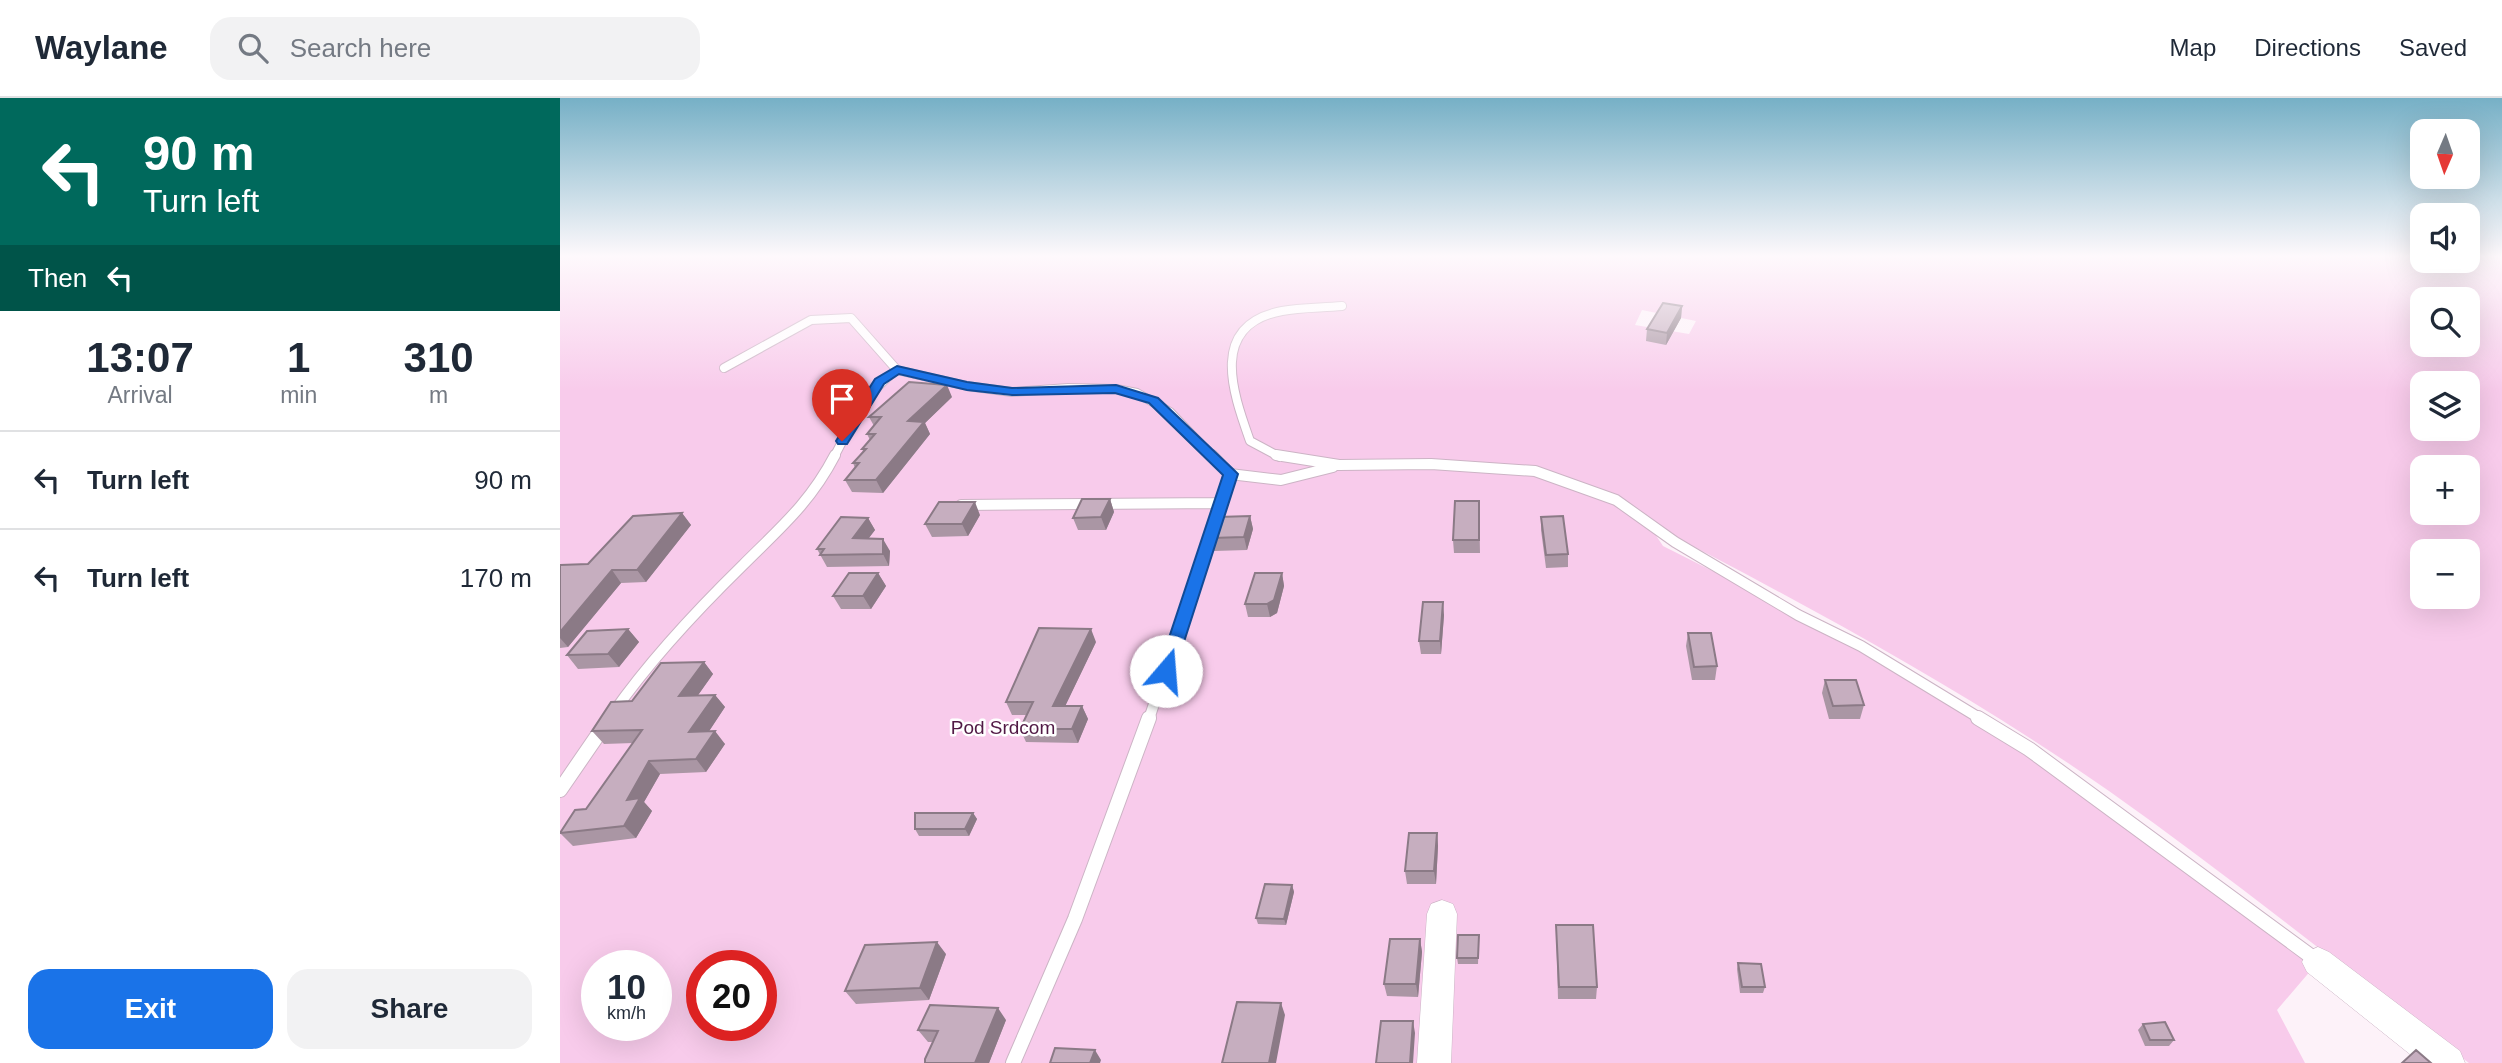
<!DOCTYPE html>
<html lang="en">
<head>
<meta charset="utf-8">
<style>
	body { margin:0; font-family:Arial,sans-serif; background:#f2f2f3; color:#1f2937; height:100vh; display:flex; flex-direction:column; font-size:26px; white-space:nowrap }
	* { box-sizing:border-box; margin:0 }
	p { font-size:23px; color:#747a83 }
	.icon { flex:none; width:38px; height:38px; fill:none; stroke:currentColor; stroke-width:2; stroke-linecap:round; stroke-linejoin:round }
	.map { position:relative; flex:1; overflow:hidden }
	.drawer { display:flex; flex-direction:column; background:#fff; width:560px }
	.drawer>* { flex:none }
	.guide { background:#00695c; color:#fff; overflow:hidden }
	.needle { width:46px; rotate:182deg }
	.tools { position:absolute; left:1850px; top:21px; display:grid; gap:14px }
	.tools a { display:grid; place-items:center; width:70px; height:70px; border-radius:14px; background:#fff; box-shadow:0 7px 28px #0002; font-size:35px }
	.speed { position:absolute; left:21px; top:852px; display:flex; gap:14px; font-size:35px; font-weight:700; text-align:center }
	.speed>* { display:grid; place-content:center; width:91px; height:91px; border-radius:50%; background:#fff; box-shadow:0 7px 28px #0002; line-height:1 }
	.speed small { font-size:18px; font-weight:400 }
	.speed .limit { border:10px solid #d22; background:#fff; color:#111 }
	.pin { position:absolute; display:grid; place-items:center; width:60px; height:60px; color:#fff; margin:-72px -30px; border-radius:50% 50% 50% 0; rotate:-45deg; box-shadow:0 0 7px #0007 }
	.pin .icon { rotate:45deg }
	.me { position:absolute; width:77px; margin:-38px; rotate:18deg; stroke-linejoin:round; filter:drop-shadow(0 0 5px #0008) }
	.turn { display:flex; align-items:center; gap:24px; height:147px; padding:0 28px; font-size:32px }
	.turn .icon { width:91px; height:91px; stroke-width:2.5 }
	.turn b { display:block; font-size:49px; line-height:60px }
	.then { display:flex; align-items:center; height:66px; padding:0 28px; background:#0003; gap:14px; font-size:26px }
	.eta { display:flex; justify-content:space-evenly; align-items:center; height:119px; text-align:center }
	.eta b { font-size:42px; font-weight:800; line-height:49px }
	.cta { display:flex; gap:14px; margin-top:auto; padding:14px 28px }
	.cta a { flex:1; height:80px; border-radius:21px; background:#1a73e8; color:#fff; font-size:28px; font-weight:800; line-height:80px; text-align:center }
	.cta a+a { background:#f2f2f3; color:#1f2937 }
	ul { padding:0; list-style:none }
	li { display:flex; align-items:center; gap:21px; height:98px; padding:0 28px; border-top:2px solid #e0e1e3 }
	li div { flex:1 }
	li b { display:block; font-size:26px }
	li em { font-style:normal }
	header { display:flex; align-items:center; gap:42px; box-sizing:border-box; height:98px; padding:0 35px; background:#fff; border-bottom:2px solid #e0e1e3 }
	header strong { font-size:33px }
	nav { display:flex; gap:38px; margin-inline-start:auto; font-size:24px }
	.search { width:490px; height:63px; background:#f2f2f3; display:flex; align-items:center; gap:18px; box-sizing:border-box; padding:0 24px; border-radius:21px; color:#747a83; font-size:26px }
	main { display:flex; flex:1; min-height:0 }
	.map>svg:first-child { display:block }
	.green { fill:#f8cbeb; fill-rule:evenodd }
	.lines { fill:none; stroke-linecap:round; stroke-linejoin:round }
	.service-far2-casing { stroke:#ccb4c5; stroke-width:10 }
	.service-far1-casing { stroke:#ccb4c5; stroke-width:12 }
	.service-casing { stroke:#ccb4c5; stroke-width:16 }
	.minor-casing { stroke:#ccb4c5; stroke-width:1 }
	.service-far2 { stroke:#fff; stroke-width:8 }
	.service-far1 { stroke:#fff; stroke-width:10 }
	.service { stroke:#fff; stroke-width:14 }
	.minor { fill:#fff; fill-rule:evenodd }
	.wall { fill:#aa96a4 }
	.shaded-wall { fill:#8b7a86 }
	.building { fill:#c6aebf; stroke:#8b7a86; stroke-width:2 }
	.route { fill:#1a73e8; stroke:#114b97; stroke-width:2 }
	.labels { text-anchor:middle; stroke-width:5; stroke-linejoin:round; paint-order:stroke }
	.park-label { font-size:19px; fill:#511945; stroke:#fff }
</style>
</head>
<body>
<header>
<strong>Waylane</strong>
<div class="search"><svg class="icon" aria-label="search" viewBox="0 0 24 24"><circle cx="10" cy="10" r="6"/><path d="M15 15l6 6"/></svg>Search here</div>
<nav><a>Map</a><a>Directions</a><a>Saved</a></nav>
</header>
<main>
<section class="drawer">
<div class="guide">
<div class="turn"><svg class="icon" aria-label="left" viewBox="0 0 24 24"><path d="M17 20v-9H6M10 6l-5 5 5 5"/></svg><div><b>90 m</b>Turn left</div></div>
<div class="then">Then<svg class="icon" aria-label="left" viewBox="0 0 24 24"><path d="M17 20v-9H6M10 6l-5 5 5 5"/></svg></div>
</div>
<div class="eta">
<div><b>13:07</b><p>Arrival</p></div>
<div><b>1</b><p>min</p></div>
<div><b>310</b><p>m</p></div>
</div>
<ul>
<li><svg class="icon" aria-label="left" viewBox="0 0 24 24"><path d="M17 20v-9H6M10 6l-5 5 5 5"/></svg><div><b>Turn left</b></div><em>90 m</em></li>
<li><svg class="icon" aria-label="left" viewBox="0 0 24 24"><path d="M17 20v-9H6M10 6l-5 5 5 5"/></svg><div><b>Turn left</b></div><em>170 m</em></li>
</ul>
<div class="cta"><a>Exit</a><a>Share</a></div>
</section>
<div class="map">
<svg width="1942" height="965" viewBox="0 0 1942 965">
	<rect width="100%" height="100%" fill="#fdf2f9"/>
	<path class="green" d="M 0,158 L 1862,158 L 1862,163 L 1908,163 L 1908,158 L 1942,158 L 1942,965 L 1909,965 C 1789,875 1672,780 1549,693 C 1403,591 1244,506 1087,424 L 1103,448 L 1301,548 L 1469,651 L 1758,864 L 1717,912 L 1745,965 L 0,965 ZM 1862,201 L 1908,201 L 1908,247 L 1862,247 ZM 1082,212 L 1136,223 L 1129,236 L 1075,227 ZM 1862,285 L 1908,285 L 1908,331 L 1862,331 ZM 1862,369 L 1908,369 L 1908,415 L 1862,415 ZM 1862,453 L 1908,453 L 1908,499 L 1862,499 ZM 37,868 L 96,868 L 96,928 L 37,928 ZM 142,868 L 201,868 L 201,928 L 142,928 Z"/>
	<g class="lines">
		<g class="service-far2-casing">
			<path id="service-far2" d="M 164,270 L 251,222 L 291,220 L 337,272 L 407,288 L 452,294 L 508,290 L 556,291 L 577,295 L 610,314 L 653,359
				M 274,359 C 291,327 307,293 337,272
				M 720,359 L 690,343 C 673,295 648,227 722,213 C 741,209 762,210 782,208"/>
		</g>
		<g class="service-far1-casing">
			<path id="service-far1" d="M 652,357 L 670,376 L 721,382 L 773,369
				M 716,357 L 779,367 L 871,366 L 975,373 L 1056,402 L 1115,444 L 1238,517 L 1301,548 L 1421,621
				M 401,407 L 661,405
				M 53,615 C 90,562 137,512 183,467 C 220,430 250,405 275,357
				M 589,621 L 670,376"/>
		</g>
		<g class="service-casing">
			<path id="service" d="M 1418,620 L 1469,651 L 1756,862
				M 0,692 L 44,628
				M 453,965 L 515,821 L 589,620"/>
		</g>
		<g class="minor-casing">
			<path id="minor" d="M 882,802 L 893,806 L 897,816 L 891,965 L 857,965 L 867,816 L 871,806 Z
				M 1758,849 L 1769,854 L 1900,953 L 1905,965 L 1861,965 L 1747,874 L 1742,864 L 1747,854 Z"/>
		</g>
		<use href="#service-far2" class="service-far2"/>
		<use href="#service-far1" class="service-far1"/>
		<use href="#service" class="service"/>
		<use href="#minor" class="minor"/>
	</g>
	<path class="wall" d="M 1122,208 L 1121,220 L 1106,247 L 1086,243 L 1087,231 Z
		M 392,299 L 365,325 L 370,336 L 323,395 L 292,394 L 285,382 L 295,370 L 293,365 L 303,353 L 302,351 L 310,342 L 307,336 L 314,328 L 309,319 Z
		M 550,401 L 554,414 L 546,432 L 518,432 L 513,420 Z
		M 919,403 L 920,455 L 894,455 L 893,442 Z
		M 122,415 L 131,427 L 86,484 L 61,485 L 8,549 L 0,550 L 0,467 L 28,466 Z
		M 420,417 L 408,438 L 372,439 L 365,426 Z
		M 690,418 L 693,431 L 687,452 L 654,453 L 651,440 Z
		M 981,419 L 1008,456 L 1008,469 L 986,470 L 981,432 Z
		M 308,420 L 315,432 L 308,441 L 330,453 L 329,468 L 267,469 L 257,451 Z
		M 318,475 L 326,488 L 311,511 L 281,511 L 273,498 Z
		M 722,475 L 724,488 L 717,515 L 710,519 L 688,519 L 685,506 Z
		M 884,517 L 881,556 L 861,556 L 859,543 Z
		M 68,531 L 79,544 L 59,569 L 18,571 L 7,557 Z
		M 1128,535 L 1157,568 L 1155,582 L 1132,582 L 1126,548 Z
		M 536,544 L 505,608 L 522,608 L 528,621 L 518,645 L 466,644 L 460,631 L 466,617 L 452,617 L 446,604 Z
		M 144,564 L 153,576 L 138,597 L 155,597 L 165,609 L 149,633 L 165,646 L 146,674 L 100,676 L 84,704 L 92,713 L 76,740 L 13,748 L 0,735 L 26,711 L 73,645 L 44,646 L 32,633 L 72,603 Z
		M 1265,582 L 1304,607 L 1300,621 L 1269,621 L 1262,595 Z
		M 413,715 L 417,721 L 409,738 L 359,738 L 355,731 Z
		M 877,735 L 878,748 L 876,786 L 847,786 L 845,773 Z
		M 732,787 L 734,794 L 726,827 L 698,826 L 696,820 Z
		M 996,827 L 1037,889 L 1036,901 L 998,901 Z
		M 919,837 L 918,866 L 898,866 L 897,860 Z
		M 860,841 L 862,854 L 858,899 L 827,898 L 824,886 Z
		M 386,856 L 369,902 L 296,906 L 285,893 Z
		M 1178,865 L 1205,889 L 1203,895 L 1180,895 L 1177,871 Z
		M 446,922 L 429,965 L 365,965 L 373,944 L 368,944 L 358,932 Z
		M 1583,926 L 1614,942 L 1609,948 L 1585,948 L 1578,932 Z"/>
	<path class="shaded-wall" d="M 1122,208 L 1121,220 L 1106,247 L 1107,235 Z
		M 387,287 L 392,299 L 365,325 L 370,336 L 323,395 L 316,382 L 348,323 Z
		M 550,401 L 554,414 L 546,432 L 541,419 Z
		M 415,404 L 420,417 L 408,438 L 402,426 Z
		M 122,415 L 131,427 L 86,484 L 77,472 Z
		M 690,418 L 693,431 L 687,452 L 684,439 Z
		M 308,420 L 315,432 L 299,453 L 293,440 Z
		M 323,441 L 330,453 L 329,468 L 323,456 Z
		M 52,472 L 61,485 L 8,549 L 0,540 L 0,534 Z
		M 318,475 L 326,488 L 311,511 L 303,498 Z
		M 722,475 L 724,488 L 717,515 L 710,519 L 707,506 Z
		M 883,504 L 884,517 L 881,556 L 880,543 Z
		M 68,531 L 79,544 L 59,569 L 48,556 Z
		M 531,531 L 536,544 L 499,621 L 493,608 Z
		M 144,564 L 153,576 L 129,610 L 119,598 Z
		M 155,597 L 165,609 L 140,647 L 129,634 Z
		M 522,608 L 528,621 L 518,645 L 512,631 Z
		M 155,633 L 165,646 L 146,674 L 136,661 Z
		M 89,663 L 100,676 L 84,704 L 92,713 L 76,740 L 64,728 L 67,702 Z
		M 413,715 L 417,721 L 409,738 L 405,731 Z
		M 877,735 L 878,748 L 876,786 L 874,773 Z
		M 732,787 L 734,794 L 726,827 L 724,821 Z
		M 860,841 L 862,854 L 858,899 L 856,886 Z
		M 377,844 L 386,856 L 369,902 L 360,890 Z
		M 721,905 L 725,917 L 716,965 L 709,965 Z
		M 438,910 L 446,922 L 429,965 L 415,965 Z
		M 853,923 L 855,935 L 853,965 L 850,965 Z
		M 535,952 L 541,962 L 540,965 L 530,965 Z"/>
	<path class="building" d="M 1103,205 L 1122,208 L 1107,235 L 1087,231 Z
		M 349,284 L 387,287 L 348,323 L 364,324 L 316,382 L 285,382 L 299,365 L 293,365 L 306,351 L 302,351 L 315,336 L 307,336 L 321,319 L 309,319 Z
		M 522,401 L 550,401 L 541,419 L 513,420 Z
		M 895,403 L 919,403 L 919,442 L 893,442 Z
		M 379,404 L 415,404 L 402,426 L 365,426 Z
		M 122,415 L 77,472 L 52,472 L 0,534 L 0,467 L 28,466 L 73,418 Z
		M 690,418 L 684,439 L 651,440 L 658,419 Z
		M 1003,418 L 1008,456 L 986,457 L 981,419 Z
		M 281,419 L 308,420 L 293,440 L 323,441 L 323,456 L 260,457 L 264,451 L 257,451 Z
		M 289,475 L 318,475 L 303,498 L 273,498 Z
		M 695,475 L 722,475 L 714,502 L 707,506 L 685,506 Z
		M 863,504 L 883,504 L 880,543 L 859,543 Z
		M 479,530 L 531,531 L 493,608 L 522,608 L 512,631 L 460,631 L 473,604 L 446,604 Z
		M 68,531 L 48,556 L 7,557 L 27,533 Z
		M 1128,535 L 1151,535 L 1157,568 L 1134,569 Z
		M 144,564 L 119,598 L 155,597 L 129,634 L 155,633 L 136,661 L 89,663 L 67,702 L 80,700 L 64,728 L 0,735 L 15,712 L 26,711 L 82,632 L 32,633 L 51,604 L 72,603 L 101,565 Z
		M 1265,582 L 1296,582 L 1304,607 L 1273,608 Z
		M 355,715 L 413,715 L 405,731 L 355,731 Z
		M 849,735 L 877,735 L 874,773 L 845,773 Z
		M 705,786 L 732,787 L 724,821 L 696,820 Z
		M 996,827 L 1033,827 L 1037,889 L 999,889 Z
		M 898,837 L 919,837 L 918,860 L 897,860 Z
		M 830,841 L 860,841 L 856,886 L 824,886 Z
		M 377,844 L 360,890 L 285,893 L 305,847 Z
		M 1178,865 L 1201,866 L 1205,889 L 1182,889 Z
		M 677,904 L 721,905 L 709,965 L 662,965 Z
		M 370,907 L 438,910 L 415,965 L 365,965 L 365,961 L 378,933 L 358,932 Z
		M 821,923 L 853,923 L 850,965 L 816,965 Z
		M 1605,924 L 1614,942 L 1590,942 L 1583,926 Z
		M 495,950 L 535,952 L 530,965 L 490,965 Z
		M 1856,952 L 1871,965 L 1842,965 Z"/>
	<linearGradient id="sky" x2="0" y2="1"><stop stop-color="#76b0c6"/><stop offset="0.54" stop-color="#fef9fc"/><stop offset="1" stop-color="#fef9fc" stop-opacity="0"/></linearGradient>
	<rect width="1942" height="293" fill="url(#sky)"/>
	<path class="route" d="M 337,268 L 407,284 L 452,290 L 556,287 L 598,300 L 675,373 L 678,376 L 613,578 L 606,580 L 598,573 L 663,377 L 589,305 L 555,295 L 452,297 L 407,292 L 339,276 L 324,286 L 287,346 L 278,346 L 276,343 L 315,281 Z"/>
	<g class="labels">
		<g class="park-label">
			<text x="443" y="636">Pod Srdcom</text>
		</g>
	</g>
</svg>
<div class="tools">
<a><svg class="needle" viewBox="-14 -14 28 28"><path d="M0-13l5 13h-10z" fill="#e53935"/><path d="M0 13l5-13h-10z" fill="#747a83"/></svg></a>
<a><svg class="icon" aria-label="sound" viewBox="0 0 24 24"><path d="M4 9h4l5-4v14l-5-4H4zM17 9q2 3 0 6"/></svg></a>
<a><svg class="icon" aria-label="search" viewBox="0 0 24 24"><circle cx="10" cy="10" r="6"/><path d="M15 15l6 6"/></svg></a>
<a><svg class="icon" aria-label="layers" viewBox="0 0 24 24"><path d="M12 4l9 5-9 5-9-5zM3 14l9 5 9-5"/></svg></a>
<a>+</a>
<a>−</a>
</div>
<div class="speed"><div>10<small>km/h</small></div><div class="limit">20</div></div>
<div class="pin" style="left:282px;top:343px;background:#d93025"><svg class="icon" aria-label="arrive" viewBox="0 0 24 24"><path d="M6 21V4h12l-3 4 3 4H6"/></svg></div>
<svg class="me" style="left:606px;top:573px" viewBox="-20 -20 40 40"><circle r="19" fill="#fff"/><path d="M0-13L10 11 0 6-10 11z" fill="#1a73e8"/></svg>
</div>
</main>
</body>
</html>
